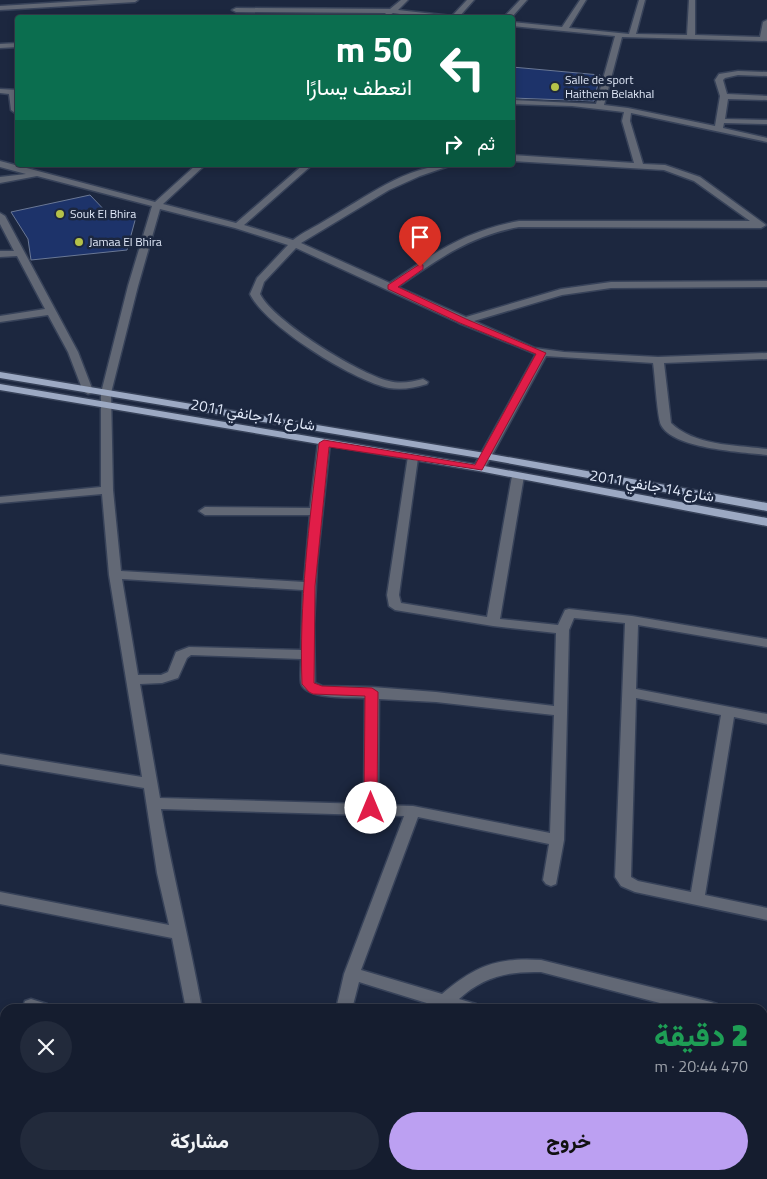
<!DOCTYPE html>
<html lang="ar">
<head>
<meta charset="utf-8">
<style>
	body { margin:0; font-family:"Titillium Web",Vazirmatn,sans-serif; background:#222a3b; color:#f1f3f6; direction:rtl; height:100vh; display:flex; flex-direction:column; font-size:19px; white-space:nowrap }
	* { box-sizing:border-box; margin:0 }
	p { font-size:16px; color:#9da2aa }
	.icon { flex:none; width:28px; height:28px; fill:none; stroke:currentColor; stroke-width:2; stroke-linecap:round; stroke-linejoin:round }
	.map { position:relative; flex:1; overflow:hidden; direction:ltr }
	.panel { position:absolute; left:0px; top:1004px; width:768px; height:176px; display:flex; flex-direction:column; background:#151d2f; border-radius:15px 15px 0 0; box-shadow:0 2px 8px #0003,0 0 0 1px #343b4b; direction:rtl }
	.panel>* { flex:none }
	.guide { position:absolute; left:15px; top:15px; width:500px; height:152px; border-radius:5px; box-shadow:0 2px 8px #0003,0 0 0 1px #343b4b; direction:rtl; background:#0b6e4f; color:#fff; overflow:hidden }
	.pin { position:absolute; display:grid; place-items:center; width:42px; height:42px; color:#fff; margin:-51px -21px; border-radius:50% 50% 50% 0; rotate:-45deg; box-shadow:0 0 5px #0007 }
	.pin .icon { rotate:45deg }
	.me { position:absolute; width:55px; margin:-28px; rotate:0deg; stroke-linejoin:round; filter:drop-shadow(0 0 4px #0008) }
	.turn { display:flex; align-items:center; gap:18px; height:105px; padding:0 20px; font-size:22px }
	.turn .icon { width:65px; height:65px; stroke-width:2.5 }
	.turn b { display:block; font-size:35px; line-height:42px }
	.then { display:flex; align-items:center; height:48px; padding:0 20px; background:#0003; gap:10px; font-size:19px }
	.round { display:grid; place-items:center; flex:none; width:52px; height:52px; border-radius:26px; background:#222a3b }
	.headline { display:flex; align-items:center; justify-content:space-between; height:85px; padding:0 20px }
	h1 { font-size:30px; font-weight:800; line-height:38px; color:#1e9e55 }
	.action { display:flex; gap:10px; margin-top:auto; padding:10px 20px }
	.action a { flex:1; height:58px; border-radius:30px; background:#bca0f2; color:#111; font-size:20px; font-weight:800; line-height:58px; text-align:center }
	.action a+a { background:#222a3b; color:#f1f3f6 }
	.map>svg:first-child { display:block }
	.building { fill:#1d336a; stroke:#6a7895 }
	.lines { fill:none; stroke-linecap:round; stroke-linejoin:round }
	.minor-casing { stroke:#374259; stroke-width:3 }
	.major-casing { stroke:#374259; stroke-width:3 }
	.minor { fill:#626875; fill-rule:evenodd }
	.major { fill:#9ca9c3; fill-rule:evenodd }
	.route { fill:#e11d48; stroke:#92132f }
	.poi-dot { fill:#b5c249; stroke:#1c273f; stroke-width:2 }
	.labels { text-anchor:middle; stroke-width:5; stroke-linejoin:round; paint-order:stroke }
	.far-poi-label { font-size:12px; fill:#e0e8f8; stroke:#1c273f; text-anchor:start }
	.street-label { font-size:15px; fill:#e0e8f8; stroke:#1c273f }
</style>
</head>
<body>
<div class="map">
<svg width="767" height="1179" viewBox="0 0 767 1179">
	<rect width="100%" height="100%" fill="#1c273f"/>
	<path class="building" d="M 512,67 L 600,75 L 594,101 L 512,98 Z
		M 90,195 L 111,217 L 137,213 L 127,250 L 31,260 L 28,239 L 11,212 Z"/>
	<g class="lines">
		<g class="minor-casing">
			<path id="minor" d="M 100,0 L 138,0 L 135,2 L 0,10 L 0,6 Z
				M 401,0 L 408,0 L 398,10 L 452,16 L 467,0 L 474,0 L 458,18 L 428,18 L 393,13 L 388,16 L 385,13 L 236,12 L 232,10 L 236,8 L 390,9 Z
				M 520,0 L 527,0 L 511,18 L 503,18 Z
				M 580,0 L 586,0 L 569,28 L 629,34 L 639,0 L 645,0 L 636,34 L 687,35 L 689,0 L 695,0 L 695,35 L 760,37 L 763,22 L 767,20 L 767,41 L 622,37 L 604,105 L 628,108 L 715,126 L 720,96 L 715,80 L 719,74 L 738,71 L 767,72 L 767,76 L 738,75 L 725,78 L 723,80 L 727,94 L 767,96 L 767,100 L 728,99 L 725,119 L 767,120 L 767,124 L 724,123 L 723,128 L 767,138 L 767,142 L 631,113 L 630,121 L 643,164 L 665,165 L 700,177 L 766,225 L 761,228 L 519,227 C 470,236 438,259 398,287 L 466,317 L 561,289 L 611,282 L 767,281 L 767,287 L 611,288 L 562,295 L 474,321 L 535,348 L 564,352 L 658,357 L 767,353 L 767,359 L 664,363 L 671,423 C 695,446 736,445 767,449 L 767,455 C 743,452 673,449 661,425 C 657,416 655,375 653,363 L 546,356 L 485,468 L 483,470 L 475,470 L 473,468 L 536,354 L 459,323 L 296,248 L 264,282 L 260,294 C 273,321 359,374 389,381 C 400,384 412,382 423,379 L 428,382 L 427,384 C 414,388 402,390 389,388 C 354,381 265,326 250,294 L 257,278 L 288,245 L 235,228 L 160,209 L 138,286 L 111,393 L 113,490 L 121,571 L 304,582 L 310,515 L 205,515 L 199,511 L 205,507 L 310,508 L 318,443 L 324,440 L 328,441 L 330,443 L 317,564 L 314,624 L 315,683 L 322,686 L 372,687 L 436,692 L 554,706 L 556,633 L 493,626 L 395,610 L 389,606 L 387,595 L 408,456 L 412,455 L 418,458 L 399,595 L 401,603 L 487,617 L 512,476 L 518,473 L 522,474 L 524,476 L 500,619 L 558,625 L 565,610 L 569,609 L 632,616 L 767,639 L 767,647 L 638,625 L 636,689 L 767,714 L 767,724 L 734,717 L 705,895 L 767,908 L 767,920 L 635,892 L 621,886 L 615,877 L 625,623 L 574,618 L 569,630 L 564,840 L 556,884 L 551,886 L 546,884 L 543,880 L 549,844 L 418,817 L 361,970 L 442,994 C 475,966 498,957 541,960 L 711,1002 L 717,1004 L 719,1009 L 683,1009 L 541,972 C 508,971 483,977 459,999 L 476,1004 L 478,1009 L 446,1009 L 359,982 L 352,1009 L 336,1009 L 344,974 L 404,816 L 161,809 C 173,876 190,942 202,1009 L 186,1009 L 172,938 L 0,904 L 0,892 L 169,925 L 157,873 L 144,788 L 0,764 L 0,754 L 142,777 L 109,575 L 102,494 L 0,503 L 0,497 L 101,487 L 101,393 L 128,286 L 152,206 L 37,176 L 0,183 L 0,177 L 26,174 L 0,167 L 0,161 L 155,202 L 196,165 L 205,165 L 163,204 L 236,223 L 303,165 L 312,165 L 244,225 L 293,240 C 303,232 315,227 326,220 C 365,198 406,165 452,165 L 420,176 L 389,190 L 301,243 L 390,283 C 434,253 465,231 519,221 L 750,221 L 694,181 L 664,170 L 512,161 L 512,155 L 634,163 L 622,121 L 624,112 L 572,106 L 512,104 L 512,100 L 596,104 L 615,36 L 512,26 L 512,22 L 562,27 ZM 122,579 L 303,590 L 301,650 L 189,647 L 176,652 L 168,672 L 161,675 L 138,675 ZM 191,655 L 301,659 C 301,667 300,676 301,683 C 305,700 351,697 365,698 L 364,804 L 160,798 L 140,684 L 162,683 L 178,678 L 187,658 ZM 636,698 L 721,715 L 691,892 L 638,881 L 631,877 ZM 379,699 L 436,702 L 554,715 L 550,833 L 413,806 L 378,805 Z
				M 18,43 L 18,47 L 0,48 L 0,44 Z
				M 0,89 L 18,90 L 18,115 L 11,110 L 9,94 L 0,93 Z
				M 0,213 L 5,216 L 78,352 L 93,391 L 92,393 L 88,394 L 83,391 L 68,352 L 48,315 L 0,322 L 0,316 L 45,309 L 17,256 L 0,257 L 0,251 L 14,251 L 0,224 Z
				M 31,999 L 47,1004 L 49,1009 L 24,1009 L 23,1006 L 25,1001 Z
				M 762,1015 L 767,1016 L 767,1030 L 762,1029 Z
				M 762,1088 L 767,1089 L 767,1103 L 762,1103 Z
				M 0,1151 L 5,1153 L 5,1169 L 0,1167 Z
				M 48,1175 L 78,1175 L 80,1179 L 50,1179 Z
				M 192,1175 L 210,1175 L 210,1179 L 192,1179 Z
				M 485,1175 L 517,1175 L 519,1179 L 487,1179 Z"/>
		</g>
		<g class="major-casing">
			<path id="major" d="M 0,372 L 485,453 L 767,503 L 767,511 L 485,459 L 0,378 Z
				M 0,384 L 479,465 L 767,518 L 767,526 L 479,471 L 0,390 Z"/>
		</g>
		<use href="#minor" class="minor"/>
		<use href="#major" class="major"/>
	</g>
	<path class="route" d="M 420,264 L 423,265 L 423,269 L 398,287 L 466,319 L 546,353 L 482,470 L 329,447 L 315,586 L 314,683 L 322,686 L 372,688 L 378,692 L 377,808 L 375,812 L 366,812 L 364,808 L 365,696 L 313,694 L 309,692 L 302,684 C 299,604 309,523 319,443 L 324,440 L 475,465 L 536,354 L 460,323 L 388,289 L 388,285 Z"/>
	<g class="poi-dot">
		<circle cx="555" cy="87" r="5"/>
		<circle cx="60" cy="214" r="5"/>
		<circle cx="79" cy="242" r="5"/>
	</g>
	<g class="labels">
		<g class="far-poi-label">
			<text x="565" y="84">Salle de sport<tspan x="565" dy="14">Haithem Belakhal</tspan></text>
			<text x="70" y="218">Souk El Bhira</text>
			<text x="89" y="246">Jamaa El Bhira</text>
		</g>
		<g class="street-label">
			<text transform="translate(253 415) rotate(10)" y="5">شارع 14 جانفي 2011</text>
			<text transform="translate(652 486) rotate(10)" y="5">شارع 14 جانفي 2011</text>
		</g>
	</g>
</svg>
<div class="pin" style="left:420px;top:267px;background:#d93025"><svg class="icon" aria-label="arrive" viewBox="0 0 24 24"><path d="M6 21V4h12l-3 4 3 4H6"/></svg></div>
<svg class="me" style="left:371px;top:808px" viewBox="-20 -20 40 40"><circle r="19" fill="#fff"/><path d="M0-13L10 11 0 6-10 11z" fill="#e11d48"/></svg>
<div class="guide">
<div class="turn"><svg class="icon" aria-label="left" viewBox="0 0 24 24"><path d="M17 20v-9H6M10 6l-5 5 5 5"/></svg><div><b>50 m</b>انعطف يسارًا</div></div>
<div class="then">ثم<svg class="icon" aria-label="right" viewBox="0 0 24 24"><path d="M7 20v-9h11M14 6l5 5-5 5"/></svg></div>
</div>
<section class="panel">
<div class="headline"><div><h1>2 دقيقة</h1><p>470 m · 20:44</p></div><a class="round"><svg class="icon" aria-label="close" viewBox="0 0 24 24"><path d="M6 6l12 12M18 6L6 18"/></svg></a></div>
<div class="action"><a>خروج</a><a>مشاركة</a></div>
</section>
</div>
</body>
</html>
